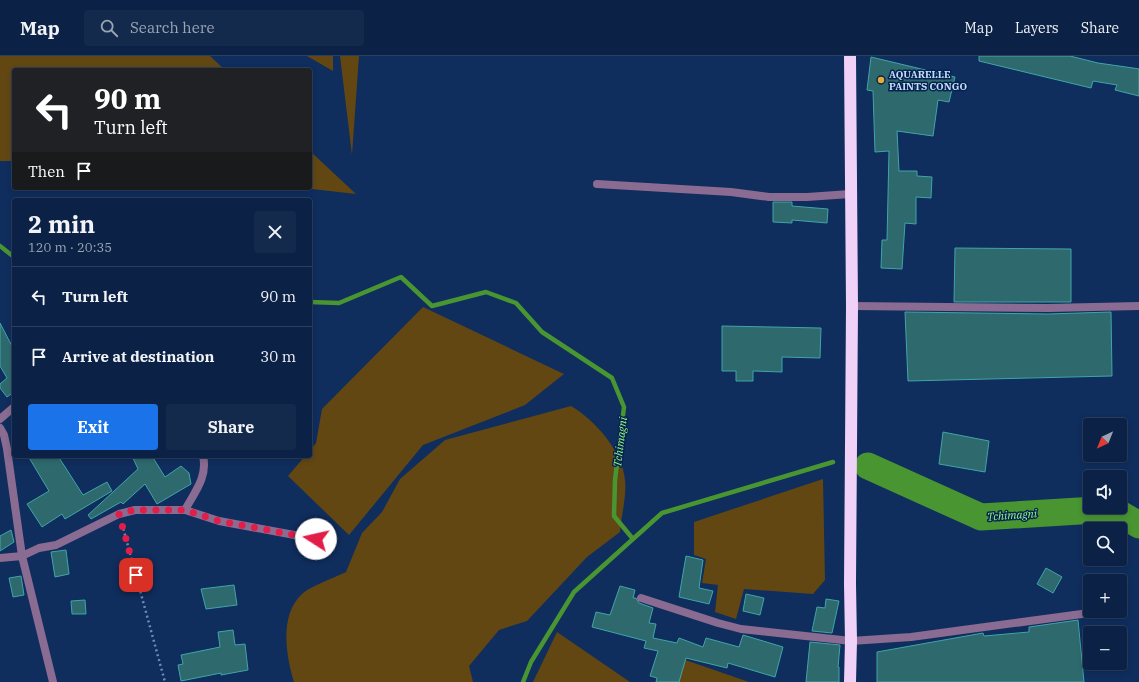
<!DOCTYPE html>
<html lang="en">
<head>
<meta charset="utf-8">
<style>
	body { margin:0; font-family:"IBM Plex Serif",serif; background:#142a4d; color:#f1f3f6; height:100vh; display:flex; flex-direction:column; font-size:15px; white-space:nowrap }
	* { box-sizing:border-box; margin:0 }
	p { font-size:13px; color:#9aa4b3 }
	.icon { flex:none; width:22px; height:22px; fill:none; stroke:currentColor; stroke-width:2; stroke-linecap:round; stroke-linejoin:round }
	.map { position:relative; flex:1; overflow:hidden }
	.panel { position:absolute; left:12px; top:142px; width:300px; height:260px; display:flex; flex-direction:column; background:#0b2246; border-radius:4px; box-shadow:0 2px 6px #0003,0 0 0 1px #2b3f5f }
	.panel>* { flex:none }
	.hud { position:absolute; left:12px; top:12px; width:300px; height:122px; border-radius:4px; box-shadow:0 2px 6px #0003,0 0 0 1px #2b3f5f; background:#202124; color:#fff; overflow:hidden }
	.needle { width:26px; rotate:223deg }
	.tools { position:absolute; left:1083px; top:362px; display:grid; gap:8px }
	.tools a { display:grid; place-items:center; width:44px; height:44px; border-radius:4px; background:#0b2246; box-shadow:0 2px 6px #0003,0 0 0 1px #2b3f5f; font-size:20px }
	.pin { position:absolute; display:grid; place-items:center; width:34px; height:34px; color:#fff; margin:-17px; border-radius:8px; box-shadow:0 2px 6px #0006 }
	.me { position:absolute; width:44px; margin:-22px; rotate:280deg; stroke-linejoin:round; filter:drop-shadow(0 0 3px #0008) }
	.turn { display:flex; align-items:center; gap:14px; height:84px; padding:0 16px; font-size:18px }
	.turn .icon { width:52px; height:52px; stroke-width:2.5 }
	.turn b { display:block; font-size:28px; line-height:34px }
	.then { display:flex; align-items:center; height:38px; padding:0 16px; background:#0003; gap:8px; font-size:15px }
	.round { display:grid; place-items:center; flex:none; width:42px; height:42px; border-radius:4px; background:#142a4d }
	.overview { display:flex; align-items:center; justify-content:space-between; height:68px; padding:0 16px }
	h1 { font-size:24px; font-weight:700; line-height:30px }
	.cta { display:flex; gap:8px; margin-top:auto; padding:8px 16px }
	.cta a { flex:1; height:46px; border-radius:4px; background:#1a73e8; color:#fff; font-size:16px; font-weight:700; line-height:46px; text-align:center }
	.cta a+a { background:#142a4d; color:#f1f3f6 }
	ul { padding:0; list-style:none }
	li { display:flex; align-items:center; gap:12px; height:60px; padding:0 16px; border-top:1px solid #2b3f5f }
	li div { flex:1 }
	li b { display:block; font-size:15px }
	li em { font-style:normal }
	header { display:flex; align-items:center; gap:24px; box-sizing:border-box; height:56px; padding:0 20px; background:#0b2246; border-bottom:1px solid #2b3f5f }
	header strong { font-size:19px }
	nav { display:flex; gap:22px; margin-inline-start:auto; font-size:14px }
	.search { width:280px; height:36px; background:#142a4d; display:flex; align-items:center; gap:10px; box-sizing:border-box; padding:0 14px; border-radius:4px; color:#9aa4b3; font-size:15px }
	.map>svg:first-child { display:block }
	.green { fill:#624713 }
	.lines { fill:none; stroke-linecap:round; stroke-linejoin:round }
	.stream { stroke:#499532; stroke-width:4.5 }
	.river { stroke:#499532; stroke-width:27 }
	.building { fill:#2e6a6d; stroke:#3fa5a9 }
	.path { stroke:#728ab1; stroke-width:2.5; stroke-dasharray:2 3; stroke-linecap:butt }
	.street { stroke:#8a6b92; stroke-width:8 }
	.highway { stroke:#f0d1f8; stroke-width:12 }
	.route { stroke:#e11d48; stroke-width:7; stroke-dasharray:0 12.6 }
	.poi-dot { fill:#e8ab37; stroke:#052351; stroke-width:1.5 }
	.labels { text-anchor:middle; stroke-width:3; stroke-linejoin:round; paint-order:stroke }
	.poi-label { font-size:10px; font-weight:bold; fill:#c8dbf9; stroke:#052351; text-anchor:start }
	.water-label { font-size:11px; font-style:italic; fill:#9afc7f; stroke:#052351 }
</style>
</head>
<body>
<header>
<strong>Map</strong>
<div class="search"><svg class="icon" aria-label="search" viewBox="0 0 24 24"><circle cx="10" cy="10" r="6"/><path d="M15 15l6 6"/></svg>Search here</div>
<nav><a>Map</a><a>Layers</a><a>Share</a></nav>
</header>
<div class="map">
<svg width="1139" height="626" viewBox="0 0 1139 626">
	<rect width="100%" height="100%" fill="#0f2d5d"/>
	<path class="green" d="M 0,0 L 210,0 L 225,14 L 14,14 L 14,105 L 0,105 Z
		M 307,0 L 333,0 L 333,15 Z
		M 340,0 L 359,0 L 352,99 Z
		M 310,95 L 356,138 L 303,132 L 310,132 Z
		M 423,251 L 564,318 L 525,349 L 423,389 L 349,479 L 288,420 L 305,400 L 310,400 L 310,394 L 316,387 L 322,353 Z
		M 571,350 C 595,364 623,396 625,424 C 627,439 621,461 620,476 L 587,501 L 527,565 L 499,574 L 469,610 L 473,626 L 294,626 C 286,600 279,559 302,538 C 309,531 336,521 346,516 L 362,477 L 382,456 L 400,423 L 445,384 Z
		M 823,423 L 825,524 L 813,538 L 744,533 L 736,563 L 715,556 L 718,529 L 702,527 L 706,503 L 694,499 L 694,466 Z
		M 557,576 L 630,626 L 533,626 Z
		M 668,598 L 749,626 L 674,626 Z"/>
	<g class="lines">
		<path class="stream" d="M 0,190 L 14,201
			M 310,246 L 339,247 L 401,221 L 432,250 L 486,236 L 516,247 L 542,276 L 612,322 L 624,351 L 615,424 L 614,460 L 633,483 L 662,457 L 833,406
			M 523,626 L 531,606 L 574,536 L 633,483"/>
		<path class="river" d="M 868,410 L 981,461 L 1112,453 L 1139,469"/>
	</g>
	<path class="building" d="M 979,0 L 1070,0 L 1098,7 L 1133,12 L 1139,13 L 1139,40 L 1115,34 L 1117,29 L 1093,25 L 1091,32 L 979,5 Z
		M 871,1 L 955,21 L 949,46 L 938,44 L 933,80 L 897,75 L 899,115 L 917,115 L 917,120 L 932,121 L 931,142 L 916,141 L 916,168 L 905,167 L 902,213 L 881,212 L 882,184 L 887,184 L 889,95 L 875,96 L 873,35 L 867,34 Z
		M 773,146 L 792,146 L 792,150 L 828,153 L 827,167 L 792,164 L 792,167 L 773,166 Z
		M 955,192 L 1071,193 L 1071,246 L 954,246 Z
		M 905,256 L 1048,258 L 1111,256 L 1112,320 L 908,325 Z
		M 0,267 L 14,294 L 14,336 L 7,341 L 0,332 L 0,328 L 7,322 L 0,310 Z
		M 722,270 L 821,272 L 820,302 L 782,301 L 782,316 L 753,315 L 753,325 L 736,325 L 736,315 L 722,315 Z
		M 943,376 L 989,385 L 985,416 L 939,408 Z
		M 28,400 L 58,400 L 83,439 L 107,426 L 112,435 L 65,463 L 62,458 L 42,471 L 27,448 L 49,435 Z
		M 132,400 L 152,400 L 165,421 L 181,410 L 189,417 L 191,428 L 157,448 L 145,428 L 123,448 L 121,446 L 91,463 L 88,459 L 138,413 Z
		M 11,474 L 14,486 L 0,495 L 0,480 Z
		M 66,494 L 69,518 L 55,521 L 51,496 Z
		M 686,500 L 703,504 L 699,532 L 713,535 L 709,548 L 679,541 Z
		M 1046,512 L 1062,521 L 1053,537 L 1037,528 Z
		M 21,520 L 24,539 L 13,541 L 9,522 Z
		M 234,529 L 237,549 L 206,553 L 201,533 Z
		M 620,530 L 635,534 L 633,542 L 636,542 L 639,547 L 653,552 L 649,567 L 656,568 L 653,582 L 677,587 L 679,582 L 703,591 L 706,582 L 739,591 L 743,579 L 783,591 L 775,621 L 728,607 L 727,612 L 686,602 L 679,626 L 656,626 L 657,622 L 650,620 L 658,595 L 644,592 L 646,585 L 592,571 L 596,556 L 610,559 Z
		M 746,538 L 764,542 L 760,559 L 743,555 Z
		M 826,543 L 839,545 L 832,577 L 812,575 L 817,551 L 825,552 Z
		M 85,544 L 86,558 L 72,558 L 71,545 Z
		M 1078,564 L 1084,626 L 877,626 L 877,596 L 983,577 L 984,580 L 1029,576 L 1029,571 Z
		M 233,574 L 235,589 L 245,588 L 248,614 L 221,619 L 221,617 L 181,625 L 178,609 L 183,608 L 181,599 L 220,591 L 218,576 Z
		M 810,586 L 840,589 L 838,611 L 839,611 L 839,626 L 806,626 Z"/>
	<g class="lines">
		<path class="path" d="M 122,468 L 165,626"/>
		<path class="street" d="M 597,128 L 731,136 L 769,141 L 807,141 L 850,138
			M 852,250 L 1048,252 L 1139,250
			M 0,363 L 14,351
			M 0,372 L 4,379 L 7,393 L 22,500 L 53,626
			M 185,454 C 194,437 208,421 203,400
			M 0,502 L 22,500 L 39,492 L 56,489 L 119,458 L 135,454 L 185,454 L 219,465 L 316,483
			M 641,542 L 718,567 L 741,573 L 851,585 L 911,581 L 1104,555"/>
		<path class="highway" d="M 850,626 L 851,585 L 850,528 L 852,250 L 850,0"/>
	</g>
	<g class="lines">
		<path class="route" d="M 136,519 L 119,458 L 134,454 L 185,454 L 219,465 L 316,483"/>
	</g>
	<circle class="poi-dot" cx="881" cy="24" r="4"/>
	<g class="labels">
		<g class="poi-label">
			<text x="889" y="22">AQUARELLE<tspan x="889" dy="12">PAINTS CONGO</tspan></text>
		</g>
		<g class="water-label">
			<text transform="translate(620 386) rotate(-83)" y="4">Tchimagni</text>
			<text transform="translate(1012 459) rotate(-4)" y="4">Tchimagni</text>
		</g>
	</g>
</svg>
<div class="tools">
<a><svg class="needle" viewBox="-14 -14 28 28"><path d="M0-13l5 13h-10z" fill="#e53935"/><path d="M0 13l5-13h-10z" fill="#9aa4b3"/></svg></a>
<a><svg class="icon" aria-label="sound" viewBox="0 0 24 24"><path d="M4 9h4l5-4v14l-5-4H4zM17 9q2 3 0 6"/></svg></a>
<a><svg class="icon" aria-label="search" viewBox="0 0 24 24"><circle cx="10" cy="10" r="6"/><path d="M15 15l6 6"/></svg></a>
<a>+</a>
<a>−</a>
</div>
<div class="pin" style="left:136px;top:519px;background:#d93025"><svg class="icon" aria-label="arrive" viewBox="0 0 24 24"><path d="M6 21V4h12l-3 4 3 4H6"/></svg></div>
<svg class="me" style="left:316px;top:483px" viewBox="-20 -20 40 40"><circle r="19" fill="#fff"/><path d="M0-13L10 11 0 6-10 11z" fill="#e11d48"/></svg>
<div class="hud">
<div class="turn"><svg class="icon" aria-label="left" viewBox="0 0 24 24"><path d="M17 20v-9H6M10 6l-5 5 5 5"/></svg><div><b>90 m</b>Turn left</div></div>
<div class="then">Then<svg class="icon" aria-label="arrive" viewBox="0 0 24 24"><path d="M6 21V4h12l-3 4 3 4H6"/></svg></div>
</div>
<section class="panel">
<div class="overview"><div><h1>2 min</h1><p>120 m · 20:35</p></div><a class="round"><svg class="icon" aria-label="close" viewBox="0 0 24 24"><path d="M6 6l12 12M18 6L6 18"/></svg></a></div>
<ul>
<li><svg class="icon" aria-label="left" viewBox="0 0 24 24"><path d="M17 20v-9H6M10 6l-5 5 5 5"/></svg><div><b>Turn left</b></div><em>90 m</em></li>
<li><svg class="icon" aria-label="arrive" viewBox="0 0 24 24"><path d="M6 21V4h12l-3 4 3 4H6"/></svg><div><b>Arrive at destination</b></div><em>30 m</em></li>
</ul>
<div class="cta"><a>Exit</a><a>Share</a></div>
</section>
</div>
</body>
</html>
